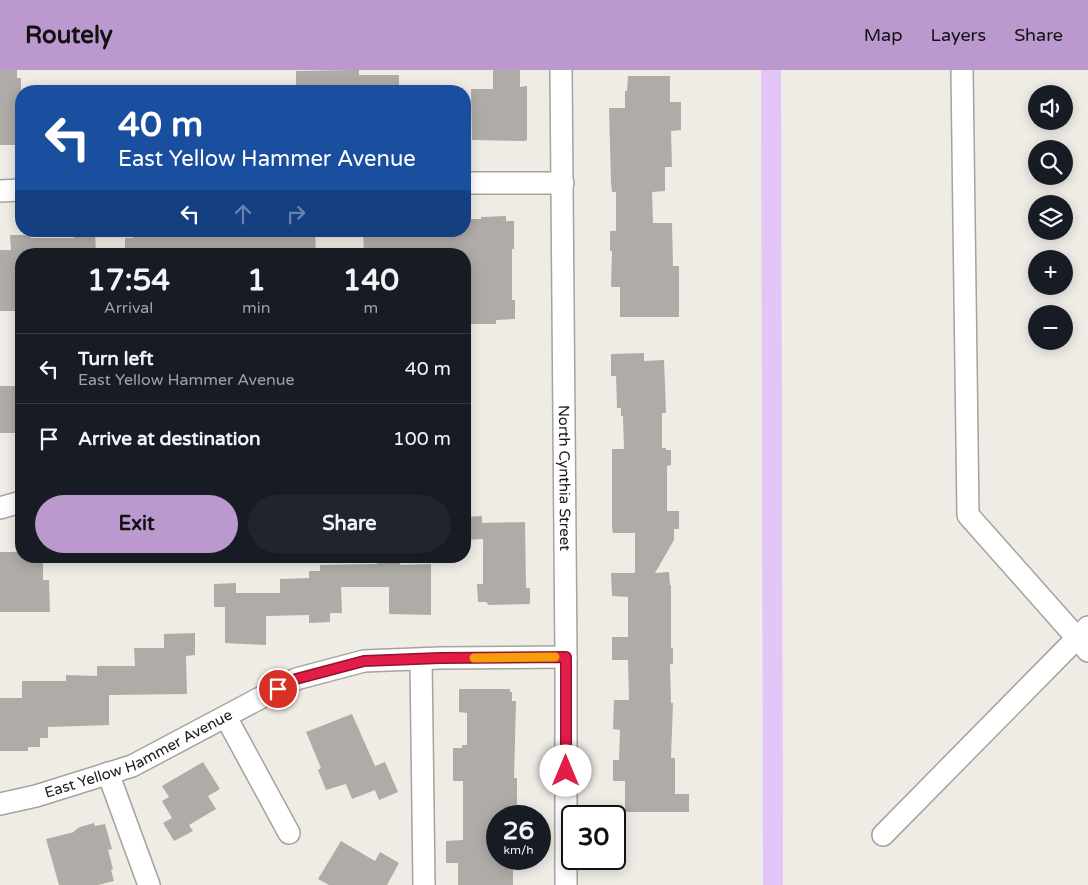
<!DOCTYPE html>
<html lang="en">
<head>
<meta charset="utf-8">
<style>
	body { margin:0; font-family:"Varela Round",sans-serif; background:#20242c; color:#f1f3f6; height:100vh; display:flex; flex-direction:column; font-size:19px; white-space:nowrap }
	* { box-sizing:border-box; margin:0 }
	p { font-size:16px; color:#9ea1a6 }
	.icon { flex:none; width:28px; height:28px; fill:none; stroke:currentColor; stroke-width:2; stroke-linecap:round; stroke-linejoin:round }
	.map { position:relative; flex:1; overflow:hidden }
	.drawer { position:absolute; left:15px; top:178px; width:456px; height:315px; display:flex; flex-direction:column; background:#171b24; border-radius:20px; box-shadow:0 2px 12px #0003 }
	.drawer>* { flex:none }
	.guide { position:absolute; left:15px; top:15px; width:456px; height:152px; border-radius:20px; box-shadow:0 2px 12px #0003; background:#1a4fa0; color:#fff; overflow:hidden }
	.tools { position:absolute; left:1028px; top:15px; display:grid; gap:10px }
	.tools a { display:grid; place-items:center; width:45px; height:45px; border-radius:50%; background:#171b24; box-shadow:0 2px 12px #0003; font-size:25px }
	.speed { position:absolute; left:486px; top:735px; display:flex; gap:10px; font-size:25px; font-weight:700; text-align:center }
	.speed>* { display:grid; place-content:center; width:65px; height:65px; border-radius:50%; background:#171b24; box-shadow:0 2px 12px #0003; line-height:1 }
	.speed small { font-size:12px; font-weight:400 }
	.speed .limit { border:2px solid #111; border-radius:8px; background:#fff; color:#111 }
	.pin { position:absolute; display:grid; place-items:center; width:42px; height:42px; color:#fff; margin:-21px; border:2px solid #fff; border-radius:50%; box-shadow:0 1px 5px #0007 }
	.me { position:absolute; width:55px; margin:-28px; rotate:0deg; stroke-linejoin:round; filter:drop-shadow(0 0 4px #0008) }
	.turn { display:flex; align-items:center; gap:18px; height:105px; padding:0 20px; font-size:22px }
	.turn .icon { width:65px; height:65px; stroke-width:2.5 }
	.turn b { display:block; font-size:35px; line-height:42px }
	.lanes { display:flex; align-items:center; height:48px; padding:0 20px; background:#0003; justify-content:center; gap:25px; direction:ltr }
	.lanes .off { opacity:.35 }
	.eta { display:flex; justify-content:space-evenly; align-items:center; height:85px; text-align:center }
	.eta b { font-size:30px; font-weight:700; line-height:35px }
	.primary-button { display:flex; gap:10px; margin-top:auto; padding:10px 20px }
	.primary-button a { flex:1; height:58px; border-radius:30px; background:#bb99ce; color:#111; font-size:20px; font-weight:700; line-height:58px; text-align:center }
	.primary-button a+a { background:#20242c; color:#f1f3f6 }
	ul { padding:0; list-style:none }
	li { display:flex; align-items:center; gap:15px; height:70px; padding:0 20px; border-top:1px solid #363941 }
	li div { flex:1 }
	li b { display:block; font-size:19px }
	li em { font-style:normal }
	header { display:flex; align-items:center; gap:30px; box-sizing:border-box; height:70px; padding:0 25px; background:#bb99ce; color:#111 }
	header strong { font-size:24px }
	nav { display:flex; gap:28px; margin-inline-start:auto; font-size:18px }
	.map>svg:first-child { display:block }
	.lines { fill:none; stroke-linecap:round; stroke-linejoin:round }
	.canal { stroke:#e4c5f7; stroke-width:20 }
	.building { fill:#afaba6 }
	.minor-casing { stroke:#a6a29d; stroke-width:24 }
	.minor { stroke:#fff; stroke-width:21 }
	.route-casing { stroke:#92132f; stroke-width:12 }
	.route { stroke:#e11d48; stroke-width:9 }
	.slow { stroke:#f59e0b; stroke-width:9 }
	.labels { text-anchor:middle; stroke-width:4; stroke-linejoin:round; paint-order:stroke }
	.street-label { font-size:15px; fill:#1a1917; stroke:#fdf9f3 }
</style>
</head>
<body>
<header>
<strong>Routely</strong>
<nav><a>Map</a><a>Layers</a><a>Share</a></nav>
</header>
<div class="map">
<svg width="1088" height="815" viewBox="0 0 1088 815">
	<rect width="100%" height="100%" fill="#efece6"/>
	<g class="lines">
		<path class="canal" d="M 771,0 L 773,815"/>
	</g>
	<path class="building" d="M 0,0 L 17,0 L 17,8 L 21,8 L 21,25 L 18,25 L 18,75 L 0,75 Z
		M 351,0 L 359,0 L 359,5 L 399,5 L 399,21 L 296,21 L 296,1 Z
		M 493,0 L 520,0 L 520,17 L 527,16 L 527,70 L 525,71 L 472,70 L 471,19 L 493,19 Z
		M 628,6 L 670,6 L 670,32 L 681,32 L 681,60 L 671,61 L 672,97 L 665,97 L 665,121 L 652,122 L 653,153 L 672,153 L 673,196 L 679,196 L 679,247 L 620,247 L 620,217 L 611,217 L 612,181 L 610,181 L 610,161 L 616,161 L 616,122 L 612,122 L 611,112 L 609,38 L 625,38 L 625,21 L 627,21 Z
		M 506,146 L 506,151 L 514,151 L 514,179 L 512,179 L 512,230 L 515,230 L 515,249 L 496,250 L 496,254 L 470,254 L 470,233 L 465,233 L 465,184 L 364,184 L 363,161 L 465,161 L 465,149 L 481,149 L 481,147 Z
		M 74,161 L 95,161 L 96,184 L 21,184 L 21,241 L 0,241 L 0,180 L 11,180 L 10,165 L 31,165 L 31,168 L 74,168 Z
		M 133,161 L 265,161 L 264,164 L 297,164 L 297,161 L 315,161 L 316,184 L 125,184 L 125,168 L 133,168 Z
		M 644,283 L 644,291 L 664,290 L 666,343 L 662,343 L 662,378 L 666,378 L 666,380 L 671,380 L 671,395 L 667,396 L 667,441 L 679,441 L 679,459 L 674,459 L 674,470 L 655,503 L 669,502 L 670,515 L 671,515 L 671,578 L 673,578 L 673,594 L 670,594 L 671,633 L 673,633 L 671,688 L 675,688 L 675,724 L 689,724 L 689,742 L 625,742 L 625,711 L 613,711 L 613,690 L 619,690 L 620,660 L 613,659 L 614,630 L 629,630 L 628,590 L 612,590 L 612,567 L 628,567 L 628,527 L 612,526 L 611,503 L 635,503 L 635,463 L 613,463 L 612,458 L 612,379 L 624,379 L 623,346 L 621,346 L 621,338 L 617,338 L 616,306 L 611,306 L 611,284 Z
		M 0,316 L 21,316 L 21,363 L 0,363 Z
		M 482,446 L 482,453 L 525,452 L 526,518 L 530,518 L 530,534 L 489,535 L 486,532 L 478,532 L 477,514 L 483,514 L 483,469 L 465,470 L 465,447 Z
		M 0,482 L 21,482 L 21,486 L 43,486 L 43,510 L 49,510 L 50,542 L 0,542 Z
		M 377,486 L 400,486 L 400,495 L 431,494 L 431,545 L 389,544 L 389,517 L 341,517 L 342,543 L 330,543 L 330,552 L 309,553 L 309,545 L 266,546 L 266,575 L 225,573 L 225,537 L 214,537 L 214,514 L 236,513 L 236,523 L 280,523 L 280,509 L 309,508 L 309,501 L 320,501 L 320,495 L 377,494 Z
		M 195,563 L 195,585 L 186,586 L 187,624 L 109,625 L 109,655 L 48,657 L 48,668 L 40,668 L 40,677 L 28,677 L 28,681 L 0,681 L 0,628 L 22,628 L 22,611 L 66,611 L 66,605 L 97,606 L 97,596 L 135,596 L 134,578 L 164,578 L 164,564 Z
		M 459,619 L 510,619 L 510,622 L 512,622 L 512,631 L 516,631 L 514,708 L 517,708 L 517,746 L 498,746 L 498,789 L 513,789 L 513,815 L 458,815 L 458,793 L 446,793 L 446,771 L 463,770 L 463,711 L 453,711 L 453,678 L 462,678 L 462,675 L 467,675 L 467,643 L 459,642 Z
		M 352,644 L 375,696 L 385,692 L 398,722 L 379,730 L 375,720 L 352,729 L 346,714 L 326,720 L 318,700 L 321,698 L 306,662 Z
		M 203,692 L 220,719 L 208,726 L 216,739 L 189,755 L 193,761 L 174,771 L 163,753 L 172,748 L 162,731 L 169,727 L 162,716 Z
		M 94,753 L 95,756 L 105,754 L 112,779 L 108,780 L 113,799 L 111,800 L 114,811 L 98,815 L 59,815 L 46,769 L 74,762 L 74,761 L 80,757 Z
		M 341,771 L 375,791 L 380,782 L 399,793 L 387,815 L 329,815 L 318,809 Z"/>
	<g class="lines">
		<g class="minor-casing">
			<g id="minor">
				<path id="s1" d="M 561,0 L 566,587 L 566,815"/>
				<path d="M 962,0 L 968,445 L 1077,568 L 1088,557"/>
				<path d="M 465,113 L 563,113"/>
				<path d="M 0,121 L 21,120"/>
				<path d="M 0,438 L 21,432"/>
				<path d="M 421,589 L 424,815"/>
				<path d="M 226,647 L 289,763"/>
				<path d="M 108,703 L 149,815"/>
				<path id="s2" d="M 0,734 L 36,726 L 132,696 L 296,609 L 364,591 L 440,588 L 566,587"/>
				<path d="M 883,765 L 1077,568 L 1088,581"/>
			</g>
		</g>
		<use href="#minor" class="minor"/>
	</g>
	<g class="lines">
		<g class="route-casing">
			<path id="route" d="M 278,619 L 296,609 L 364,591 L 440,588 L 566,587 L 566,701"/>
		</g>
		<use href="#route" class="route"/>
		<path class="slow" d="M 474,588 L 555,587"/>
	</g>
	<g class="labels">
		<g class="street-label">
			<text dy="5" stroke="none"><textPath href="#s1" startOffset="408">North Cynthia Street</textPath></text>
			<text dy="5" stroke="none"><textPath href="#s2" startOffset="148">East Yellow Hammer Avenue</textPath></text>
		</g>
	</g>
</svg>
<div class="tools">
<a><svg class="icon" aria-label="sound" viewBox="0 0 24 24"><path d="M4 9h4l5-4v14l-5-4H4zM17 9q2 3 0 6"/></svg></a>
<a><svg class="icon" aria-label="search" viewBox="0 0 24 24"><circle cx="10" cy="10" r="6"/><path d="M15 15l6 6"/></svg></a>
<a><svg class="icon" aria-label="layers" viewBox="0 0 24 24"><path d="M12 4l9 5-9 5-9-5zM3 14l9 5 9-5"/></svg></a>
<a>+</a>
<a>−</a>
</div>
<div class="speed"><div>26<small>km/h</small></div><div class="limit">30</div></div>
<div class="pin" style="left:278px;top:619px;background:#d93025"><svg class="icon" aria-label="arrive" viewBox="0 0 24 24"><path d="M6 21V4h12l-3 4 3 4H6"/></svg></div>
<svg class="me" style="left:566px;top:701px" viewBox="-20 -20 40 40"><circle r="19" fill="#fff"/><path d="M0-13L10 11 0 6-10 11z" fill="#e11d48"/></svg>
<div class="guide">
<div class="turn"><svg class="icon" aria-label="left" viewBox="0 0 24 24"><path d="M17 20v-9H6M10 6l-5 5 5 5"/></svg><div><b>40 m</b>East Yellow Hammer Avenue</div></div>
<div class="lanes"><svg class="icon" aria-label="left" viewBox="0 0 24 24"><path d="M17 20v-9H6M10 6l-5 5 5 5"/></svg><svg class="icon off" aria-label="ahead" viewBox="0 0 24 24"><path d="M12 20V5M6 11l6-6 6 6"/></svg><svg class="icon off" aria-label="right" viewBox="0 0 24 24"><path d="M7 20v-9h11M14 6l5 5-5 5"/></svg></div>
</div>
<section class="drawer">
<div class="eta">
<div><b>17:54</b><p>Arrival</p></div>
<div><b>1</b><p>min</p></div>
<div><b>140</b><p>m</p></div>
</div>
<ul>
<li><svg class="icon" aria-label="left" viewBox="0 0 24 24"><path d="M17 20v-9H6M10 6l-5 5 5 5"/></svg><div><b>Turn left</b><p>East Yellow Hammer Avenue</p></div><em>40 m</em></li>
<li><svg class="icon" aria-label="arrive" viewBox="0 0 24 24"><path d="M6 21V4h12l-3 4 3 4H6"/></svg><div><b>Arrive at destination</b></div><em>100 m</em></li>
</ul>
<div class="primary-button"><a>Exit</a><a>Share</a></div>
</section>
</div>
</body>
</html>
